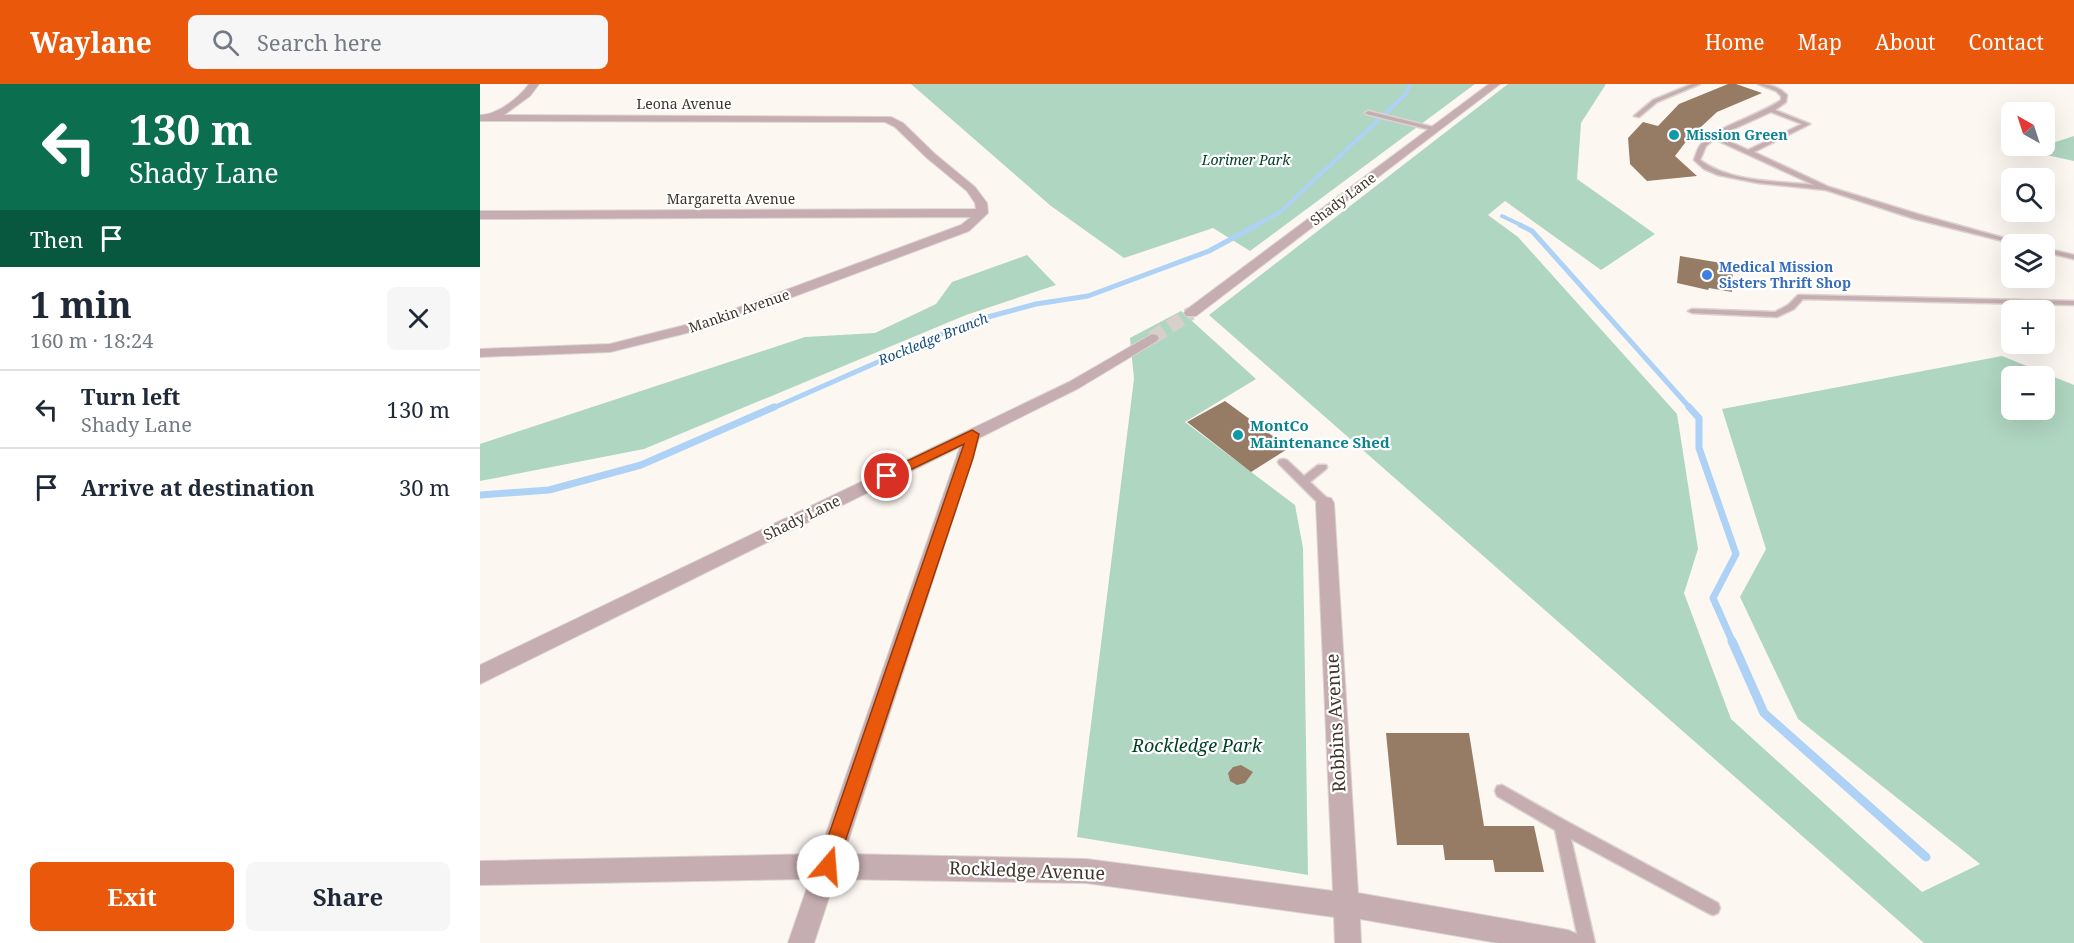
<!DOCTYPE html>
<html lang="en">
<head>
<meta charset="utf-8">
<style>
	body { margin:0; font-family:"Noto Serif",serif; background:#f6f6f7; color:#1f2937; height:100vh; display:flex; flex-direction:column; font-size:22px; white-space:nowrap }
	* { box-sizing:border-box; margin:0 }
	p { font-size:20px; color:#747a83 }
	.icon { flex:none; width:33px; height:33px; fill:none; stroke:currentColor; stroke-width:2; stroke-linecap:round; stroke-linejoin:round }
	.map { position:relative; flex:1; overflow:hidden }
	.details { display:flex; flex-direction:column; background:#fff; width:480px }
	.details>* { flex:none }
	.guide { background:#0b6e4f; color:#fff; overflow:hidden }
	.needle { width:39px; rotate:321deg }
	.controls { position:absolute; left:1521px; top:18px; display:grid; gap:12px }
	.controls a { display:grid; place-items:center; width:54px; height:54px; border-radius:9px; background:#fff; box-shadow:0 6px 24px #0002; font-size:30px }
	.pin { position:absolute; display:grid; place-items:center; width:51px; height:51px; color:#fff; margin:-26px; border:3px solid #fff; border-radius:50%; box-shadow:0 2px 6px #0007 }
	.me { position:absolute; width:66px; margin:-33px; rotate:18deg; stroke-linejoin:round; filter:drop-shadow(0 0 4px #0008) }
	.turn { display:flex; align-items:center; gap:21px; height:126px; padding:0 30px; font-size:27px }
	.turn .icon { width:78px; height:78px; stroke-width:2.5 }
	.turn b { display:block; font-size:42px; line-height:51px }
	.then { display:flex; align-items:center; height:57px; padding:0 30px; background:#0003; gap:12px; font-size:22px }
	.round { display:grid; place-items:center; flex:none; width:63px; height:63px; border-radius:9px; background:#f6f6f7 }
	.overview { display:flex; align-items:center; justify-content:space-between; height:102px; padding:0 30px }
	h1 { font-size:36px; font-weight:700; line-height:45px }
	.primary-button { display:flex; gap:12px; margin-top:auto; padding:12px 30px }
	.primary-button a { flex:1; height:69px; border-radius:9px; background:#ea580c; color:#fff; font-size:24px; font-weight:700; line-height:69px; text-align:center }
	.primary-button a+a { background:#f6f6f7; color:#1f2937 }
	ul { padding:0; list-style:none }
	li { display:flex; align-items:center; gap:18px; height:78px; padding:0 30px; border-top:2px solid #e0e1e3 }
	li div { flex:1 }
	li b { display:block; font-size:22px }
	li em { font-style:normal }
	header { display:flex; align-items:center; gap:36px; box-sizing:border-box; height:84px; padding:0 30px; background:#ea580c; color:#fff }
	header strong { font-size:28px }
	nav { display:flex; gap:33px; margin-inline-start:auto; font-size:21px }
	.search { width:420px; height:54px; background:#f6f6f7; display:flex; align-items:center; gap:15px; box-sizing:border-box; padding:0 21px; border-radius:9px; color:#747a83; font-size:22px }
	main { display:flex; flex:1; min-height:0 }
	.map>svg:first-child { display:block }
	.green { fill:#afd6c0; fill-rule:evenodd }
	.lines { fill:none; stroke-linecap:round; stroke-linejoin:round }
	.stream-far3 { stroke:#add2f5; stroke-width:4 }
	.stream-far2 { stroke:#add2f5; stroke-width:5 }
	.stream-far1 { stroke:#add2f5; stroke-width:7 }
	.stream { stroke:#add2f5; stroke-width:9 }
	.building { fill:#967c65 }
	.street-tunnel { stroke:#d7d0ca; stroke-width:14; stroke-dasharray:14 7; stroke-linecap:butt }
	.lane-casing { stroke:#dbd4ce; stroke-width:3 }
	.street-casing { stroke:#dbd4ce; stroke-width:2 }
	.lane { fill:#c5adb1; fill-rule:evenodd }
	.street { fill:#c5adb1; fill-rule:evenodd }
	.route { fill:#ea580c; stroke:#983908; stroke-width:1.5 }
	.culture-dot { fill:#0f9aa8; stroke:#fff; stroke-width:2 }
	.shop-dot { fill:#3f7fe0; stroke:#fff; stroke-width:2 }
	.labels { text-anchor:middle; stroke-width:4.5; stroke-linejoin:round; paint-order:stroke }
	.far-street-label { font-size:14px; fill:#40352b; stroke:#fff }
	.far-culture-label { font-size:14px; font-weight:bold; fill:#0d838f; stroke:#fff; text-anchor:start }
	.far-park-label { font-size:14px; font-style:italic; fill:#004027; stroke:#fff }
	.far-shop-label { font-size:14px; font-weight:bold; fill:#366cbe; stroke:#fff; text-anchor:start }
	.far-water-label { font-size:14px; font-style:italic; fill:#174e7b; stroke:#fff }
	.culture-label { font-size:15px; font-weight:bold; fill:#0d838f; stroke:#fff; text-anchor:start }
	.street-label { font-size:15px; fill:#40352b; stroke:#fff }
	.near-street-label { font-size:18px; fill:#40352b; stroke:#fff }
	.near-park-label { font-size:18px; font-style:italic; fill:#004027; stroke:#fff }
</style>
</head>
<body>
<header>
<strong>Waylane</strong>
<div class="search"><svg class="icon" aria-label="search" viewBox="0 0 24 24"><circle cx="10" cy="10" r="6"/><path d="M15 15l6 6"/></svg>Search here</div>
<nav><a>Home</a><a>Map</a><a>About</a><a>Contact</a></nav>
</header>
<main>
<section class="details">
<div class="guide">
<div class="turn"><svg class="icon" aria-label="left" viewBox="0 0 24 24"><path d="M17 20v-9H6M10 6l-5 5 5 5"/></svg><div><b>130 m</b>Shady Lane</div></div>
<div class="then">Then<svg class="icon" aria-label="arrive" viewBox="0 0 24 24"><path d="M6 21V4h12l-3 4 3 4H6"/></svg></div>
</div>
<div class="overview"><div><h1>1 min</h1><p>160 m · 18:24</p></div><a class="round"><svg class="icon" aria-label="close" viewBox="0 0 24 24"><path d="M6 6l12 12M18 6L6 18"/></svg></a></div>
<ul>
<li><svg class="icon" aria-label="left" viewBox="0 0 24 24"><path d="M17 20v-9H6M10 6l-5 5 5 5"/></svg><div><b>Turn left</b><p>Shady Lane</p></div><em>130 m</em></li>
<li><svg class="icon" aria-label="arrive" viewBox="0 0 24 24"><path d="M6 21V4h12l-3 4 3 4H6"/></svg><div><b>Arrive at destination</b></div><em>30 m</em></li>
</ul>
<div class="primary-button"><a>Exit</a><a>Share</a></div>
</section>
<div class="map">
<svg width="1594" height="859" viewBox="0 0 1594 859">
	<rect width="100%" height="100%" fill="#fdf7f2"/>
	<path class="green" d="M 431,0 L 995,0 L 770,167 L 733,144 L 644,174 L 571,122 Z
		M 1028,0 L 1126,0 L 1101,39 L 1097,95 L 1175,150 L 1121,186 L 1025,117 L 1008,131 L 1038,153 L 1197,330 L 1218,465 L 1204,509 L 1251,635 L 1442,808 L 1500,780 L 1318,635 L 1260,513 L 1286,465 L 1242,325 L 1522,272 L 1594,301 L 1594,859 L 1444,859 L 729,231 ZM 1564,292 L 1564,326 L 1532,326 L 1532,292 Z
		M 1594,52 L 1594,77 L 1547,67 Z
		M 547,171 L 576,201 L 486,231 L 164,365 L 0,397 L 0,360 L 325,253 L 395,249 L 456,220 L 472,198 Z
		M 701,227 L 776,295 L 705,338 L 815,421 L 823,464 L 828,791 L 597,753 L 654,295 L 650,254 Z"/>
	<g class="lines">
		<path class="stream-far3" d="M 1022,132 L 1043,142
			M 774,142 L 799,129 L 925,11 L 930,0"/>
		<path class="stream-far2" d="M 1040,141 L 1052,147 L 1211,325
			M 291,325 L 489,238 L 556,220 L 608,212 L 729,167 L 777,141"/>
		<path class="stream-far1" d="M 1209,323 L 1219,334 L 1219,364 L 1256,470 L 1233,514 L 1253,559
			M 0,411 L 69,406 L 161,381 L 294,323"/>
		<path class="stream" d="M 1252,557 L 1284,629 L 1446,773"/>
	</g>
	<path class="building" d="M 1248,0 L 1256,0 L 1282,9 L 1237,28 L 1208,55 L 1195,72 L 1217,92 L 1167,97 L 1150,80 L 1148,54 L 1163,38 L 1178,42 L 1199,20 Z
		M 1200,172 L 1253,181 L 1252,208 L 1229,204 L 1228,206 L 1197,199 Z
		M 745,317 L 809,364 L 771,388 L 707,338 Z
		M 906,649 L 989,649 L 1004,742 L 1054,742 L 1064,788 L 1015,788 L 1013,776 L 965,776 L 963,761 L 917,761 Z
		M 761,681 L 773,688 L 765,699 L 757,701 L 750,697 L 748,689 L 753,683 Z"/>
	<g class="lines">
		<path class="street-tunnel" d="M 672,254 L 711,229"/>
		<g class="lane-casing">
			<path id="lane" d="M 1212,0 L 1220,0 L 1177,18 L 1159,33 L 1154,32 L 1173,16 Z
				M 1278,0 C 1289,0 1299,3 1307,11 L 1306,18 L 1295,26 L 1330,40 L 1274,68 L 1349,103 L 1441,131 L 1546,160 L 1535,160 L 1435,135 L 1346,106 L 1278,99 L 1238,91 L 1224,85 L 1214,76 C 1216,70 1218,63 1222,59 C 1236,43 1280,31 1301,16 L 1301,12 L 1296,7 ZM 1291,28 L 1322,40 L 1268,66 L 1238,52 ZM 1234,55 L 1334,101 C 1298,97 1251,99 1220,76 L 1226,62 Z
				M 888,27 L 957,44 L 958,45 L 955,47 L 886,30 L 885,29 Z
				M 1564,164 L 1594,171 L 1594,175 L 1564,168 Z
				M 1318,211 L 1594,217 L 1594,221 L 1323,215 L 1314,225 L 1297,233 L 1212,229 L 1208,227 L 1212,225 L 1295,228 L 1308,221 Z
				M 803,375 L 807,376 L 824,392 L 838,381 L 846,381 L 847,383 L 846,385 L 830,398 L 849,416 L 850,419 L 849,422 L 841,422 L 799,380 L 798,378 L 799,376 Z
				M 1022,701 L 1086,737 L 1238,819 L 1240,824 L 1238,829 L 1233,831 L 1228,829 L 1091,755 L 1115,859 L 1099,859 L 1075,746 L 1017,712 L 1015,707 L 1017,702 Z"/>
		</g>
		<g class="street-casing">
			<path id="street" d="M 49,0 L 59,0 L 50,12 L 24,31 L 411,33 L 423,39 L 455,70 L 495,103 L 507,119 L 508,129 L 489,147 L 235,242 L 130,268 L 0,273 L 0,265 L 130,260 L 225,236 L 481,141 L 491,133 L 0,135 L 0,127 L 496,125 L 495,119 L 487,107 L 447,74 L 415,43 L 405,38 L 0,37 L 0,31 C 17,31 39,14 49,0 Z
				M 1009,0 L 1020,0 L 716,232 L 706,232 L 704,229 L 706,226 Z
				M 672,250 L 677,251 L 679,254 L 677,257 L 599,304 L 499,354 L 364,770 L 606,775 L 853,807 L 836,419 L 839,414 L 845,413 L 851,414 L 854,419 L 878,809 L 1088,846 L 1097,850 L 1101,859 L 1018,859 L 880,835 L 881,859 L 855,859 L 854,833 L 606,799 L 355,795 L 334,859 L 308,859 L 330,795 L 0,801 L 0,777 L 339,770 L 480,363 L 0,600 L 0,581 L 589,298 Z"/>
		</g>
		<use href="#lane" class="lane"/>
		<use href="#street" class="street"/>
	</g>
	<path class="route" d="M 492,346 L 499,350 L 493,374 L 357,782 L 354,789 L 348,792 L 341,789 L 338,782 L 484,360 L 411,395 L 407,397 L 400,392 L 402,389 Z"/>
	<g class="culture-dot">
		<circle cx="1194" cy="51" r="6"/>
		<circle cx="758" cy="351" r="6"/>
	</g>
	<circle class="shop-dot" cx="1227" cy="191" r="6"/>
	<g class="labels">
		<g class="far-street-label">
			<text x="204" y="25">Leona Avenue</text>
			<text x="251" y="120">Margaretta Avenue</text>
			<text transform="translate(863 115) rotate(-37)" y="5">Shady Lane</text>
			<text transform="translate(259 227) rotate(-19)" y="5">Mankin Avenue</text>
		</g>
		<g class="far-culture-label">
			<text x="1206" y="56">Mission Green</text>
		</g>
		<g class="far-park-label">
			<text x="766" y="81">Lorimer Park</text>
		</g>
		<g class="far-shop-label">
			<text x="1239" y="188">Medical Mission<tspan x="1239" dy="16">Sisters Thrift Shop</tspan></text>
		</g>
		<g class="far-water-label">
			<text transform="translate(453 255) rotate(-22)" y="5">Rockledge Branch</text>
		</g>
		<g class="culture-label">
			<text x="770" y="347">MontCo<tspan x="770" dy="17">Maintenance Shed</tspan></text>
		</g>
		<g class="street-label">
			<text transform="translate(322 434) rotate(-26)" y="5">Shady Lane</text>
		</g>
		<g class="near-street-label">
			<text transform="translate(856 639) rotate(-93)" y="6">Robbins Avenue</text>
			<text transform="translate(547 787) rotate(2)" y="6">Rockledge Avenue</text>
		</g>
		<g class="near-park-label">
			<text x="717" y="668">Rockledge Park</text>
		</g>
	</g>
</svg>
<div class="controls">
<a><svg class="needle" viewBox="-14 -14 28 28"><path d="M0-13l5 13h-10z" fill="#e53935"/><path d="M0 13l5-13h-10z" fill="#747a83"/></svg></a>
<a><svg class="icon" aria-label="search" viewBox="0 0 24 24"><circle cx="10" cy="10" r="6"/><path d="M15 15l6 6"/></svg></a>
<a><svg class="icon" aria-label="layers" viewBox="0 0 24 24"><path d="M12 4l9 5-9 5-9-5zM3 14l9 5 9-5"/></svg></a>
<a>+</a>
<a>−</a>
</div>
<div class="pin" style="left:407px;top:392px;background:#d93025"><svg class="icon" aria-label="arrive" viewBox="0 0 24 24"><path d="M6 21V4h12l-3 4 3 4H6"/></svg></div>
<svg class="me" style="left:348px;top:782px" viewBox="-20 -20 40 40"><circle r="19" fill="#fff"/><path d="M0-13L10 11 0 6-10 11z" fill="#ea580c"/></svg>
</div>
</main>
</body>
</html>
